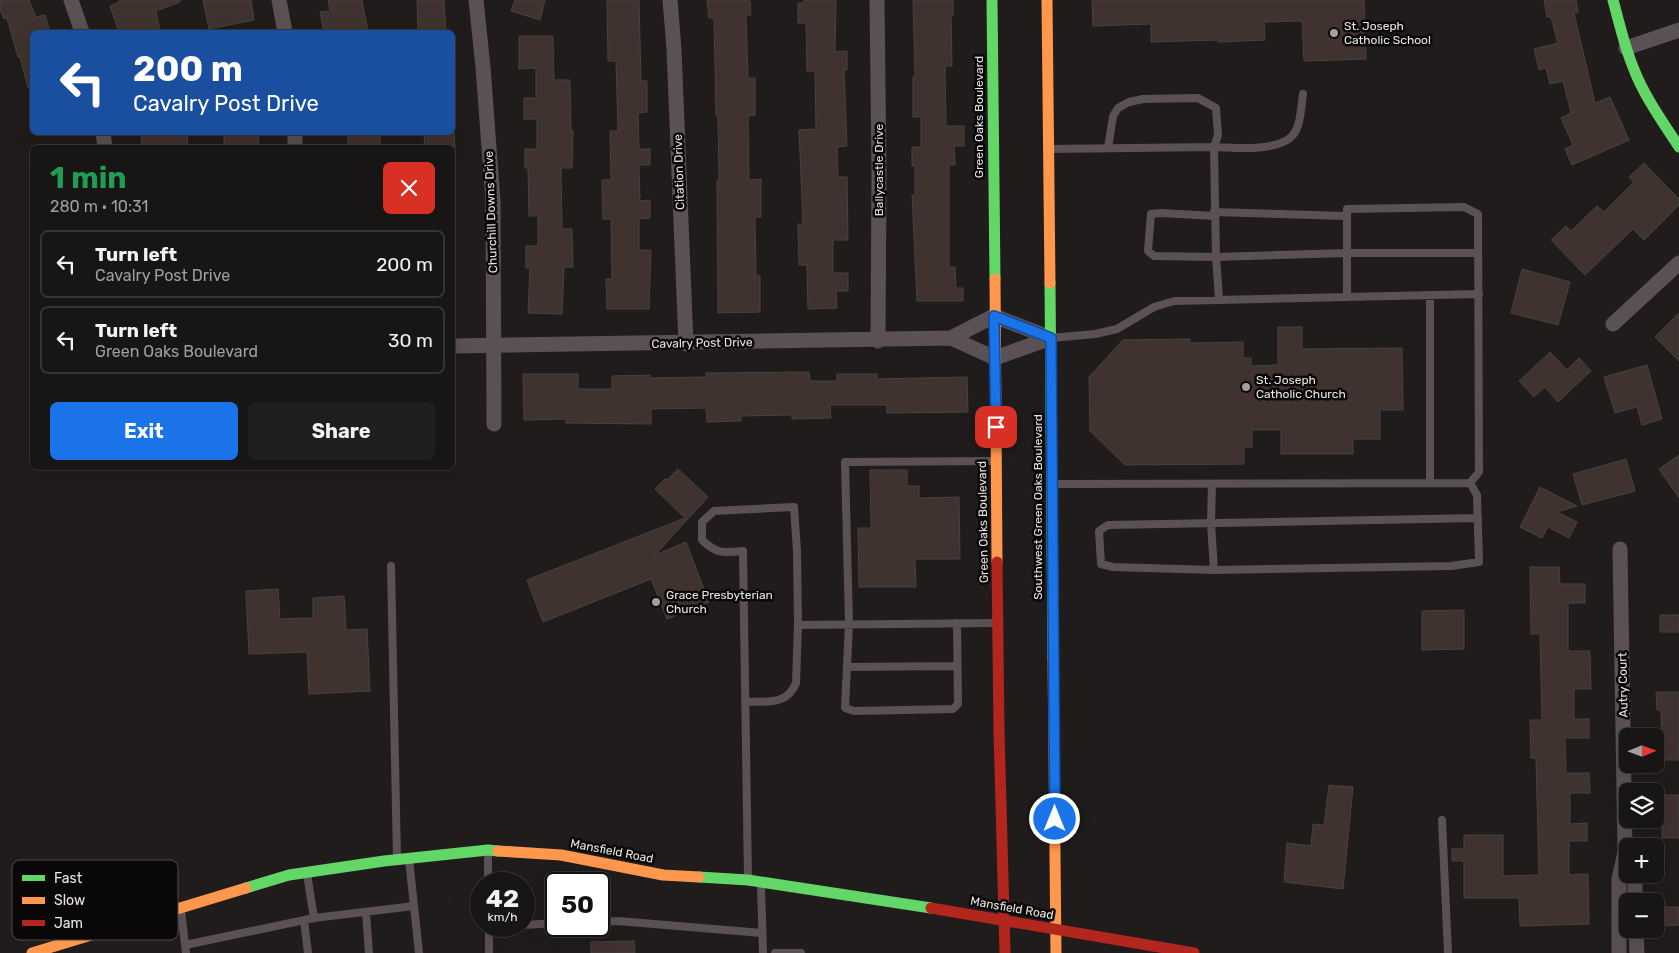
<!DOCTYPE html>
<html lang="en">
<head>
<meta charset="utf-8">
<style>
	body { margin:0; font-family:Rubik,sans-serif; background:#211e1e; color:#f1f3f6; height:100vh; display:flex; flex-direction:column; font-size:19px; white-space:nowrap }
	* { box-sizing:border-box; margin:0 }
	p { font-size:16px; color:#9f9fa0 }
	.icon { flex:none; width:28px; height:28px; fill:none; stroke:currentColor; stroke-width:2; stroke-linecap:round; stroke-linejoin:round }
	.map { position:relative; flex:1; overflow:hidden }
	.sheet { position:absolute; left:30px; top:145px; width:425px; height:325px; display:flex; flex-direction:column; background:#181515; border-radius:8px; box-shadow:0 5px 20px #0002,0 0 0 1px #363434 }
	.sheet>* { flex:none }
	.hud { position:absolute; left:30px; top:30px; width:425px; height:105px; border-radius:8px; box-shadow:0 5px 20px #0002,0 0 0 1px #363434; background:#1a4fa0; color:#fff; overflow:hidden }
	.needle { width:32px; rotate:89deg }
	.fabs { position:absolute; left:1619px; top:728px; display:grid; gap:10px }
	.fabs a { display:grid; place-items:center; width:45px; height:45px; border-radius:8px; background:#181515; box-shadow:0 5px 20px #0002,0 0 0 1px #363434; font-size:25px }
	.speed { position:absolute; left:470px; top:872px; display:flex; gap:10px; font-size:25px; font-weight:700; text-align:center }
	.speed>* { display:grid; place-content:center; width:65px; height:65px; border-radius:50%; background:#181515; box-shadow:0 5px 20px #0002,0 0 0 1px #363434; line-height:1 }
	.speed small { font-size:12px; font-weight:400 }
	.speed .limit { border:2px solid #111; border-radius:8px; background:#fff; color:#111 }
	.pin { position:absolute; display:grid; place-items:center; width:42px; height:42px; color:#fff; margin:-21px; border-radius:10px; box-shadow:0 2px 8px #0006 }
	.me { position:absolute; width:55px; margin:-28px; rotate:0deg; stroke-linejoin:round; filter:drop-shadow(0 0 4px #0008) }
	.turn { display:flex; align-items:center; gap:18px; height:105px; padding:0 20px; font-size:22px }
	.turn .icon { width:65px; height:65px; stroke-width:2.5 }
	.turn b { display:block; font-size:35px; line-height:42px }
	.round { display:grid; place-items:center; flex:none; width:52px; height:52px; border-radius:8px; background:#211e1e }
	.overview { display:flex; align-items:center; justify-content:space-between; height:85px; padding:0 20px }
	h1 { font-size:30px; font-weight:700; line-height:38px; color:#1e9e55 }
	.cta { display:flex; gap:10px; margin-top:auto; padding:10px 20px }
	.cta a { flex:1; height:58px; border-radius:8px; background:#1a73e8; color:#fff; font-size:20px; font-weight:700; line-height:58px; text-align:center }
	.cta a+a { background:#211e1e; color:#f1f3f6 }
	ul { padding:0; list-style:none }
	li { display:flex; align-items:center; gap:15px; height:68px; margin:0 10px 8px; padding:0 10px; border:2px solid #363434; border-radius:8px }
	li div { flex:1 }
	li b { display:block; font-size:19px }
	li em { font-style:normal }
	.map>svg:first-child { display:block }
	.building { fill:#40322e; stroke:#454342 }
	.lines { fill:none; stroke-linecap:round; stroke-linejoin:round }
	.lane { stroke:#5b5155; stroke-width:8 }
	.street { stroke:#5b5155; stroke-width:15 }
	.fast { stroke:#63d668; stroke-width:11 }
	.slow { stroke:#ff974d; stroke-width:11 }
	.jam { stroke:#b3261e; stroke-width:11 }
	.route-casing { stroke:#114b97; stroke-width:12 }
	.route { stroke:#1a73e8; stroke-width:9 }
	.poi-dot { fill:#a39f9f; stroke:#090707; stroke-width:2 }
	.labels { text-anchor:middle; stroke-width:5; stroke-linejoin:round; paint-order:stroke }
	.poi-label { font-size:12px; fill:#eae6e6; stroke:#090707; text-anchor:start }
	.street-label { font-size:12px; fill:#eae6e6; stroke:#090707 }
	.key { fill:#090707; stroke:#4c4a4a; stroke-width:1 }
	.key-label { font-size:14px; fill:#eae6e6 }
</style>
</head>
<body>
<div class="map">
<svg width="1679" height="953" viewBox="0 0 1679 953">
	<rect width="100%" height="100%" fill="#201c1c"/>
	<path class="building" d="M 0,0 L 29,0 L 36,17 L 45,15 L 50,32 L 32,32 L 32,87 L 28,88 L 20,57 L 18,57 L 7,18 L 4,19 L 0,10 Z
		M 119,0 L 180,0 L 180,2 L 156,11 L 160,32 L 119,32 L 110,6 L 120,2 Z
		M 203,0 L 251,0 L 254,20 L 209,29 Z
		M 328,0 L 362,0 L 368,32 L 324,32 L 320,12 L 330,11 Z
		M 417,0 L 444,0 L 446,32 L 418,32 Z
		M 515,0 L 545,0 L 540,20 L 511,11 Z
		M 607,0 L 639,0 L 641,81 L 647,81 L 647,112 L 638,113 L 639,149 L 650,149 L 650,165 L 639,165 L 640,201 L 650,200 L 650,218 L 639,219 L 639,250 L 651,250 L 649,309 L 607,309 L 606,279 L 612,279 L 611,219 L 603,219 L 602,180 L 611,180 L 610,131 L 618,131 L 616,61 L 608,61 Z
		M 707,0 L 750,0 L 751,15 L 746,15 L 748,78 L 755,78 L 755,115 L 748,116 L 749,180 L 761,179 L 761,217 L 755,217 L 756,276 L 760,276 L 760,312 L 718,313 L 717,180 L 719,180 L 718,116 L 716,116 L 714,18 L 709,18 Z
		M 804,0 L 836,0 L 835,52 L 847,51 L 847,70 L 844,70 L 847,146 L 837,147 L 838,177 L 847,177 L 848,240 L 833,240 L 833,273 L 848,273 L 848,291 L 836,291 L 837,308 L 808,309 L 807,265 L 799,265 L 798,224 L 803,224 L 799,130 L 816,129 L 815,71 L 807,71 L 806,23 L 798,23 L 798,3 L 804,3 Z
		M 913,0 L 953,0 L 953,15 L 951,15 L 952,66 L 945,66 L 946,126 L 964,126 L 964,146 L 954,146 L 955,165 L 949,165 L 949,267 L 955,267 L 956,288 L 963,288 L 963,301 L 917,301 L 912,195 L 915,195 L 915,166 L 912,166 L 912,147 L 921,147 L 921,117 L 913,117 L 913,77 L 915,77 Z
		M 1092,0 L 1364,0 L 1366,59 L 1304,61 L 1302,21 L 1264,22 L 1265,40 L 1218,42 L 1218,40 L 1151,42 L 1151,24 L 1093,26 Z
		M 1544,0 L 1576,0 L 1578,12 L 1574,13 L 1595,103 L 1610,97 L 1629,140 L 1572,165 L 1565,149 L 1573,145 L 1561,118 L 1571,113 L 1563,81 L 1550,84 L 1546,68 L 1539,70 L 1534,49 L 1558,43 L 1551,17 L 1547,17 Z
		M 519,36 L 553,36 L 554,80 L 570,80 L 571,131 L 573,131 L 572,168 L 561,168 L 562,229 L 572,229 L 573,267 L 564,267 L 562,314 L 528,313 L 530,268 L 526,268 L 526,246 L 538,246 L 538,216 L 529,216 L 528,168 L 525,168 L 525,149 L 537,149 L 537,119 L 524,119 L 524,98 L 536,98 L 536,68 L 519,69 Z
		M 141,132 L 187,132 L 188,148 L 142,148 Z
		M 258,132 L 259,148 L 224,148 L 224,133 Z
		M 348,132 L 380,132 L 380,148 L 348,148 Z
		M 424,132 L 454,132 L 455,148 L 425,148 Z
		M 1644,163 L 1679,199 L 1679,205 L 1644,240 L 1633,229 L 1585,275 L 1551,240 L 1566,226 L 1571,231 L 1597,206 L 1604,212 L 1634,182 L 1629,177 Z
		M 1522,269 L 1570,282 L 1558,325 L 1511,313 Z
		M 1679,313 L 1679,361 L 1655,337 Z
		M 1278,327 L 1302,327 L 1302,349 L 1402,348 L 1403,410 L 1380,410 L 1380,439 L 1353,439 L 1353,454 L 1281,454 L 1281,430 L 1252,430 L 1252,447 L 1244,447 L 1244,464 L 1125,465 L 1090,431 L 1089,377 L 1123,340 L 1190,339 L 1190,343 L 1243,342 L 1243,358 L 1251,358 L 1251,366 L 1278,365 Z
		M 1550,352 L 1567,370 L 1579,358 L 1591,371 L 1558,402 L 1545,387 L 1534,397 L 1519,381 Z
		M 1647,365 L 1662,419 L 1642,425 L 1637,407 L 1615,413 L 1604,377 Z
		M 809,372 L 810,381 L 837,381 L 837,374 L 877,374 L 877,379 L 967,377 L 968,412 L 887,413 L 887,405 L 830,405 L 831,418 L 792,419 L 792,415 L 741,416 L 741,421 L 707,422 L 706,408 L 651,409 L 651,424 L 566,423 L 566,419 L 524,420 L 523,374 L 578,374 L 578,389 L 612,389 L 612,376 L 650,375 L 650,378 L 706,377 L 706,373 Z
		M 1679,455 L 1679,498 L 1659,469 Z
		M 1626,459 L 1635,491 L 1582,505 L 1573,474 Z
		M 678,469 L 708,497 L 655,555 L 686,542 L 709,602 L 667,619 L 651,579 L 543,622 L 527,580 L 685,518 L 655,489 L 665,479 L 667,480 Z
		M 870,470 L 907,470 L 907,486 L 919,486 L 919,498 L 959,497 L 960,559 L 915,559 L 916,587 L 859,587 L 858,528 L 871,528 Z
		M 1540,487 L 1577,506 L 1557,512 L 1577,522 L 1569,538 L 1548,527 L 1542,538 L 1520,527 Z
		M 1530,567 L 1559,567 L 1560,584 L 1585,584 L 1585,603 L 1568,603 L 1568,651 L 1590,651 L 1591,689 L 1574,689 L 1574,719 L 1589,719 L 1589,738 L 1565,738 L 1566,773 L 1589,773 L 1590,793 L 1570,793 L 1570,824 L 1587,823 L 1587,841 L 1569,841 L 1569,875 L 1588,874 L 1589,924 L 1520,926 L 1519,898 L 1464,898 L 1464,861 L 1452,861 L 1452,849 L 1464,849 L 1464,835 L 1503,835 L 1503,876 L 1539,875 L 1536,758 L 1531,758 L 1530,720 L 1542,720 L 1540,634 L 1531,634 Z
		M 278,589 L 280,619 L 313,618 L 313,598 L 344,596 L 346,630 L 367,629 L 370,691 L 309,694 L 307,652 L 249,654 L 246,591 Z
		M 1464,610 L 1464,649 L 1422,650 L 1422,611 Z
		M 1660,615 L 1679,615 L 1679,632 L 1660,632 Z
		M 1656,692 L 1679,692 L 1679,760 L 1662,760 L 1661,710 L 1657,710 Z
		M 1329,785 L 1353,787 L 1343,889 L 1284,882 L 1287,843 L 1311,846 L 1313,824 L 1324,825 Z
		M 1662,795 L 1679,795 L 1679,838 L 1662,838 Z
		M 1665,907 L 1679,907 L 1679,925 L 1666,926 Z
		M 634,941 L 635,953 L 591,953 L 591,942 Z"/>
	<g class="lines">
		<path class="lane" d="M 1108,148 L 1113,116 L 1118,108 L 1129,102 L 1143,99 L 1198,98 L 1216,108 L 1218,135 L 1214,147 C 1234,148 1279,152 1293,135 C 1301,125 1301,107 1303,94
			M 1049,149 L 1214,147 L 1216,257 L 1219,299
			M 1214,212 L 1347,216
			M 1215,216 L 1161,213 L 1151,214 L 1148,251 L 1154,256 L 1216,257 L 1347,253 L 1478,253
			M 1051,338 L 1095,334 L 1117,329 L 1154,307 L 1174,301 L 1479,294
			M 1430,483 L 1430,295
			M 1470,483 L 1477,495 L 1479,562 L 1451,566 L 1214,570 L 1113,567 L 1101,564 L 1099,531 L 1108,525 L 1478,518
			M 1054,484 L 1470,483 L 1479,472 L 1478,214 L 1464,207 L 1347,209 L 1347,297
			M 1212,484 L 1211,523 L 1214,570
			M 391,566 L 397,859
			M 957,623 L 958,704 L 953,709 L 854,711 L 845,708 L 849,624 L 845,462 L 994,461
			M 847,667 L 957,666
			M 745,702 C 766,701 787,706 796,683 L 798,625
			M 1442,820 L 1448,953
			M 488,852 L 488,884
			M 409,859 L 414,906
			M 307,874 L 314,918 L 414,906 L 419,953
			M 748,879 L 743,551 C 722,553 717,554 702,540 L 702,522 L 714,511 L 794,507 L 797,551 L 798,625 L 996,623
			M 761,885 L 763,953
			M 181,910 L 186,953
			M 366,912 L 369,953
			M 304,920 L 308,953
			M 599,922 L 618,921 L 762,933
			M 524,925 L 556,923
			M 489,926 L 489,953
			M 185,945 L 314,918
			M 775,953 L 801,953"/>
		<path class="street" d="M 71,0 L 82,32
			M 279,0 L 285,32
			M 476,0 L 483,67 L 493,201 L 494,424
			M 670,0 L 674,49 L 686,344
			M 877,0 L 879,171 L 878,341
			M 1626,48 L 1679,30
			M 103,132 L 105,148
			M 295,132 L 295,148
			M 1613,324 L 1679,263
			M 951,338 L 995,358 L 1051,338
			M 452,346 L 951,338 L 994,316 L 1051,338
			M 1620,549 L 1625,852
			M 1633,874 L 1635,879 L 1635,901
			M 1636,929 L 1637,953
			M 1619,953 L 1619,879 L 1625,852 L 1628,858"/>
		<path class="fast" d="M 992,0 L 995,279
			M 1613,0 C 1619,22 1624,45 1633,67 C 1644,96 1662,121 1679,147
			M 1050,283 L 1053,657
			M 699,877 L 748,880 L 931,908
			M 246,888 L 289,875 L 384,861 L 488,850 L 498,851"/>
		<path class="slow" d="M 1047,0 L 1050,283
			M 995,279 L 997,562
			M 1053,657 L 1056,953
			M 498,851 L 561,855 L 663,875 L 699,877
			M 32,953 L 246,888"/>
		<path class="jam" d="M 997,562 L 999,731 L 1005,953
			M 931,908 L 1194,953"/>
	</g>
	<g class="lines">
		<g class="route-casing">
			<path id="route" d="M 996,427 L 994,316 L 1051,338 L 1055,819"/>
		</g>
		<use href="#route" class="route"/>
	</g>
	<g class="poi-dot">
		<circle cx="1334" cy="33" r="5"/>
		<circle cx="1246" cy="387" r="5"/>
		<circle cx="656" cy="602" r="5"/>
	</g>
	<g class="labels">
		<g class="poi-label">
			<text x="1344" y="30">St. Joseph<tspan x="1344" dy="14">Catholic School</tspan></text>
			<text x="1256" y="384">St. Joseph<tspan x="1256" dy="14">Catholic Church</tspan></text>
			<text x="666" y="599">Grace Presbyterian<tspan x="666" dy="14">Church</tspan></text>
		</g>
		<g class="street-label">
			<text transform="translate(979 117) rotate(-90)" y="4">Green Oaks Boulevard</text>
			<text transform="translate(879 170) rotate(-90)" y="4">Ballycastle Drive</text>
			<text transform="translate(679 172) rotate(-92)" y="4">Citation Drive</text>
			<text transform="translate(491 212) rotate(-92)" y="4">Churchill Downs Drive</text>
			<text transform="translate(702 343) rotate(-1)" y="4">Cavalry Post Drive</text>
			<text transform="translate(1038 507) rotate(-90)" y="4">Southwest Green Oaks Boulevard</text>
			<text transform="translate(983 522) rotate(-91)" y="4">Green Oaks Boulevard</text>
			<text transform="translate(1623 685) rotate(-91)" y="4">Autry Court</text>
			<text transform="translate(612 851) rotate(11)" y="4">Mansfield Road</text>
			<text transform="translate(1012 908) rotate(10)" y="4">Mansfield Road</text>
		</g>
	</g>
	<rect x="12" y="860" width="166" height="80" rx="8" class="key"/>
	<rect x="22" y="875" width="23" height="6" fill="#63d668"/>
	<rect x="22" y="897" width="23" height="7" fill="#ff974d"/>
	<rect x="22" y="920" width="23" height="6" fill="#b3261e"/>
	<g class="key-label">
		<text x="54" y="883">Fast</text>
		<text x="54" y="905">Slow</text>
		<text x="54" y="928">Jam</text>
	</g>
</svg>
<div class="fabs">
<a><svg class="needle" viewBox="-14 -14 28 28"><path d="M0-13l5 13h-10z" fill="#e53935"/><path d="M0 13l5-13h-10z" fill="#9f9fa0"/></svg></a>
<a><svg class="icon" aria-label="layers" viewBox="0 0 24 24"><path d="M12 4l9 5-9 5-9-5zM3 14l9 5 9-5"/></svg></a>
<a>+</a>
<a>−</a>
</div>
<div class="speed"><div>42<small>km/h</small></div><div class="limit">50</div></div>
<div class="pin" style="left:996px;top:427px;background:#d93025"><svg class="icon" aria-label="arrive" viewBox="0 0 24 24"><path d="M6 21V4h12l-3 4 3 4H6"/></svg></div>
<svg class="me" style="left:1055px;top:819px" viewBox="-20 -20 40 40"><circle r="17" fill="#1a73e8" stroke="#fff" stroke-width="3"/><path d="M0-11L8 9 0 5-8 9z" fill="#fff"/></svg>
<div class="hud">
<div class="turn"><svg class="icon" aria-label="left" viewBox="0 0 24 24"><path d="M17 20v-9H6M10 6l-5 5 5 5"/></svg><div><b>200 m</b>Cavalry Post Drive</div></div>
</div>
<section class="sheet">
<div class="overview"><div><h1>1 min</h1><p>280 m · 10:31</p></div><a class="round" style="background:#d93025;color:#fff"><svg class="icon" aria-label="close" viewBox="0 0 24 24"><path d="M6 6l12 12M18 6L6 18"/></svg></a></div>
<ul>
<li><svg class="icon" aria-label="left" viewBox="0 0 24 24"><path d="M17 20v-9H6M10 6l-5 5 5 5"/></svg><div><b>Turn left</b><p>Cavalry Post Drive</p></div><em>200 m</em></li>
<li><svg class="icon" aria-label="left" viewBox="0 0 24 24"><path d="M17 20v-9H6M10 6l-5 5 5 5"/></svg><div><b>Turn left</b><p>Green Oaks Boulevard</p></div><em>30 m</em></li>
</ul>
<div class="cta"><a>Exit</a><a>Share</a></div>
</section>
</div>
</body>
</html>
